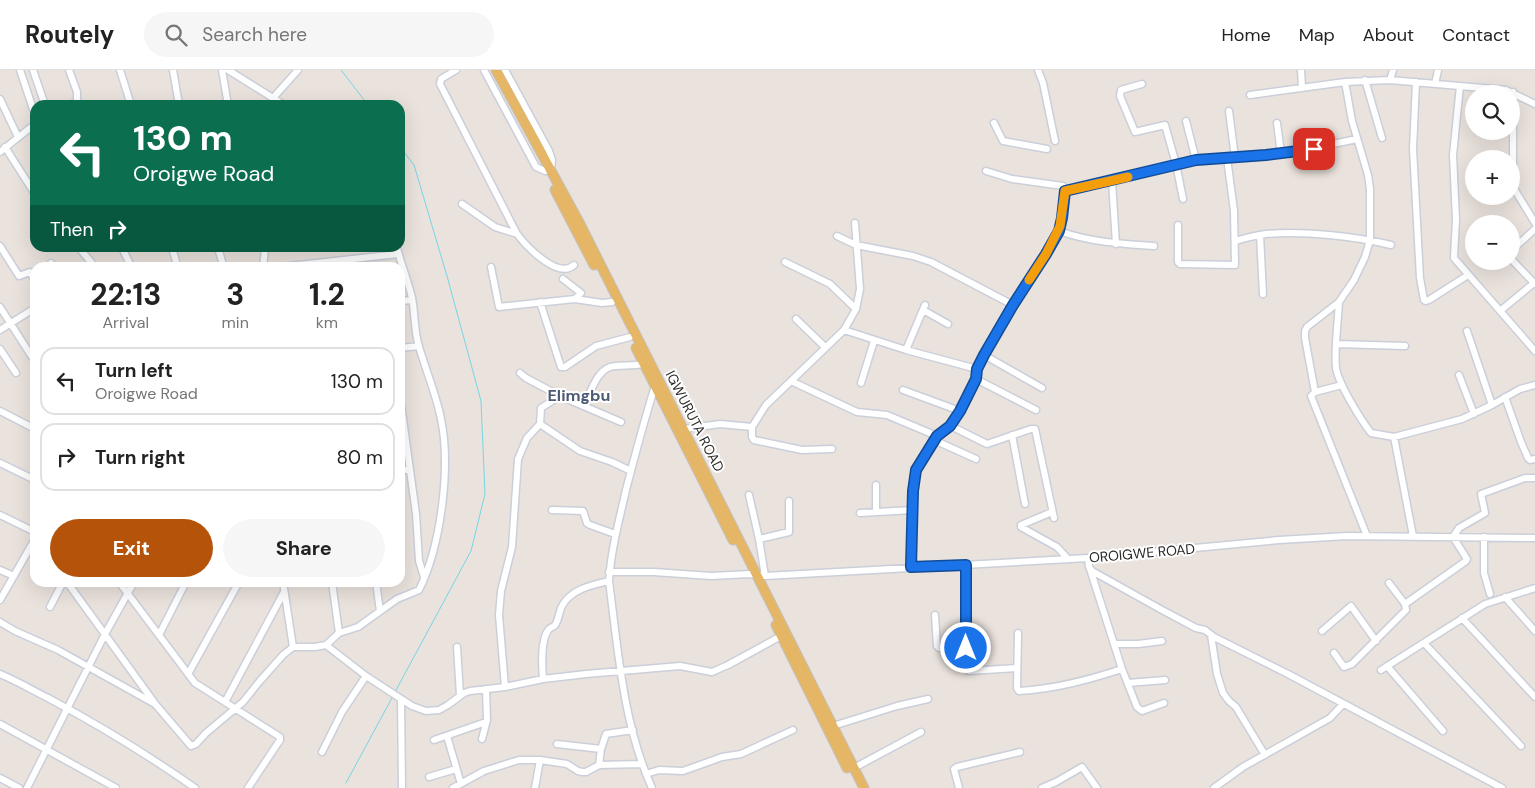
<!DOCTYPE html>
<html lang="en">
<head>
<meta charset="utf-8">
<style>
	body { margin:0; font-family:"DM Sans",sans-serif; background:#f6f6f6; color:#222; height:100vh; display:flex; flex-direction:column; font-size:19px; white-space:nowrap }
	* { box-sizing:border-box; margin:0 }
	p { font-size:16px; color:#767676 }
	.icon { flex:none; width:28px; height:28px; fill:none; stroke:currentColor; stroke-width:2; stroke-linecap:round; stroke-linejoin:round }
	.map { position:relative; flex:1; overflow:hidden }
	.drawer { position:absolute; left:30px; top:192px; width:375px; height:325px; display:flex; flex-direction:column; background:#fff; border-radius:15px; box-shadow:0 5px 20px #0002 }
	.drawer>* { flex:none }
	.top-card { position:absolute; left:30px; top:30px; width:375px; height:152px; border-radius:15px; box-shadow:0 5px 20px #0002; background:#0b6e4f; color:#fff; overflow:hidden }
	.tools { position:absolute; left:1465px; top:15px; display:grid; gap:10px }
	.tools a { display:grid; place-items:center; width:55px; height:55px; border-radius:50%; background:#fff; box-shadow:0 5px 20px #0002; font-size:25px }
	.pin { position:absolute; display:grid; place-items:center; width:42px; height:42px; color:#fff; margin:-21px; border-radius:10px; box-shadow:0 2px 8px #0006 }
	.me { position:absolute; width:55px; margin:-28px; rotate:0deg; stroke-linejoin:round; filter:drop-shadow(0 0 4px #0008) }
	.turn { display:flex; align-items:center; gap:18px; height:105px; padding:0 20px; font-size:22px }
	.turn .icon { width:65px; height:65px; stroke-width:2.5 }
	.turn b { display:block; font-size:35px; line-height:42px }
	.then { display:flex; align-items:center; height:48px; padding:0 20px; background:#0003; gap:10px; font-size:19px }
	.eta { display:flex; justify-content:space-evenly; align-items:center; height:85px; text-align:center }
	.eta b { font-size:30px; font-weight:700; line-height:35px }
	.action { display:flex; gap:10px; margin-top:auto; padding:10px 20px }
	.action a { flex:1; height:58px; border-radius:30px; background:#b45309; color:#fff; font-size:20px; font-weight:700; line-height:58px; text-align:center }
	.action a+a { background:#f6f6f6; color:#222 }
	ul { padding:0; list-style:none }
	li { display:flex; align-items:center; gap:15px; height:68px; margin:0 10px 8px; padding:0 10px; border:2px solid #e0e0e0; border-radius:15px }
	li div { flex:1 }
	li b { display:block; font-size:19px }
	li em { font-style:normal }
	header { display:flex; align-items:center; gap:30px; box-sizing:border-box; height:70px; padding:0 25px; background:#fff; border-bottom:1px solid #e0e0e0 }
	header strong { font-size:24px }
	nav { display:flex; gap:28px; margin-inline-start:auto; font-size:18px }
	.search { width:350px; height:45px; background:#f6f6f6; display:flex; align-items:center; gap:12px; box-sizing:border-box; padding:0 18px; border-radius:28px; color:#767676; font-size:19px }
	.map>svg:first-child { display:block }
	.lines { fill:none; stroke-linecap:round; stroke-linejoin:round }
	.stream { stroke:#77d5e4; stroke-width:1 }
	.minor-casing { stroke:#cacfda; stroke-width:9 }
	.major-casing { stroke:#c3c3c3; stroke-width:11 }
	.minor { stroke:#fff; stroke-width:6 }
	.major { stroke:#e4b666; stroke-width:9 }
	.route-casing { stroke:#114b97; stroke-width:12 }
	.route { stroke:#1a73e8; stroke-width:9 }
	.slow { stroke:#f59e0b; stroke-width:9 }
	.labels { text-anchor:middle; stroke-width:4; stroke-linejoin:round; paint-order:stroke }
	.street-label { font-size:14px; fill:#292929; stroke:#fff }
	.quarter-label { font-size:16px; font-weight:bold; fill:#4d5a75; stroke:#fff }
</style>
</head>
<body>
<header>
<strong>Routely</strong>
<div class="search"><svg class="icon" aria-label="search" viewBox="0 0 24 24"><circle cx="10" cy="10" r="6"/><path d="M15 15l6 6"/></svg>Search here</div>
<nav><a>Home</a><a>Map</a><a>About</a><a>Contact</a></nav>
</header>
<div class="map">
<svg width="1535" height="718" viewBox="0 0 1535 718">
	<rect width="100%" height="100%" fill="#eae2dc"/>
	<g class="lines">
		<path class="stream" d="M 341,0 L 368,35
			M 395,622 L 471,481 L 485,424 L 481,331 L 447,206 L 414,95 L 400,77
			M 346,713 L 393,626"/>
		<g class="minor-casing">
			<path id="minor" d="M 20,0 L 35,45
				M 33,0 L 45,35
				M 69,0 L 77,22 L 77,31 L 71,35
				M 120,0 L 131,35
				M 173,0 L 179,35
				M 222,0 L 228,35
				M 228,0 L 273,28 L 273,35
				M 456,0 L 441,9 L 440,14 L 517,164 C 526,176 558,210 574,195
				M 484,0 L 536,97 L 545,101
				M 505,0 L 549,81 L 552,90 L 551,99
				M 1038,0 L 1043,13 L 1055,71
				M 1301,0 L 1302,18
				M 1365,10 L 1382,68
				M 1390,10 L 1393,0
				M 1345,12 L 1352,51 L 1368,105 L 1370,119 L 1370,170 L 1365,187 L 1354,210 L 1339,232 L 1307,257 L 1305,261 L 1305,268 L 1315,322 L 1311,326 L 1367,466
				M 1416,12 L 1413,79 L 1420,208 L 1424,230 L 1426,231 L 1429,230 L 1468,205
				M 1142,14 L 1121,20 L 1120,26 L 1135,62 L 1165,55 L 1176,94 L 1183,129
				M 1435,14 L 1438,0
				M 1460,16 L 1453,85 L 1456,149 L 1454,188 L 1535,281
				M 1513,22 L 1513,117 L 1535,153
				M 1250,25 L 1345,12 L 1390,10 L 1506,20 L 1535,34
				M 0,29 L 18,67
				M 284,35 L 273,28 L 298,0
				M 1229,41 L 1235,88
				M 1186,51 L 1196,90
				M 994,53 L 1003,71 L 1047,79
				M 1277,53 L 1281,84
				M 5,77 L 35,124
				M 0,82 L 35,54
				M 1112,111 L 1116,174
				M 1065,121 L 1196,90 L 1299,81 L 1357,69
				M 462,134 L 495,157 L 517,164
				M 1178,155 L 1178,192 L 1180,194 L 1235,195 L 1234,141 L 1227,88
				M 1059,161 C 1090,172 1121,174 1154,176
				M 1260,165 L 1263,224
				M 837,166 L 856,175 L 913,186 L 931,192 L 1013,235
				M 1235,171 C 1246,168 1256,165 1266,164 C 1306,161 1353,166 1391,175
				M 0,176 L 19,206 L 30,202 L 35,211
				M 79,178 L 91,192 L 93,198
				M 122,178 L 132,198
				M 172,178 L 178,198
				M 218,178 L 224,198
				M 1511,181 L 1535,159
				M 1511,189 L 1535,214
				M 785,192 L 830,214 L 856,239
				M 51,193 L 54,198
				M 491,197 L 499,237 L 575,229 L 602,233 L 612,232
				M 263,198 L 265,178
				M 271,198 L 398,184
				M 563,209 L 581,223 L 575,229
				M 400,231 L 412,230
				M 540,232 L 561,297 L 565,297 L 596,276 L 630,267
				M 1339,232 C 1338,251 1334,281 1336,298 C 1339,315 1361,350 1371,363 L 1394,367 L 1462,349 L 1492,335 L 1520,319 L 1535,315
				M 0,237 L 32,287 L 35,288
				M 923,240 L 948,254
				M 1500,241 L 1534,213
				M 796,249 L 825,277
				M 0,260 L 35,238
				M 844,260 L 906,280 L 977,299
				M 1467,261 L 1492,335
				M 1337,274 L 1405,276
				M 400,278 L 419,276
				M 0,279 L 16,303
				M 906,280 L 925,235
				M 984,285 L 1042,318
				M 520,303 L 526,308 L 560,326 L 621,352
				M 1459,305 L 1474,344
				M 976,309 L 1036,340
				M 791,311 L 857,342 L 887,345 L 937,366
				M 861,313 L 874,271
				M 903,320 L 960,341
				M 1315,322 L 1342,315
				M 400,327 L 416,444 L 419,491 L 424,507
				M 1505,327 L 1521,372 L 1528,388 L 1530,390 L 1535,389
				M 584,336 C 591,322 597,297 615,296 C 625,295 634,296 643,294
				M 0,341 L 35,359
				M 540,354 L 580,381 L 612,392 L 631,401
				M 951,356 L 987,374 L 1031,359 L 1035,359 L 1054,448
				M 684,359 L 720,354 L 752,357
				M 1012,365 L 1025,434
				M 1394,367 L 1413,466
				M 934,370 L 976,389
				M 832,379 L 802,380 L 754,370 L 752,367 L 752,357 L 766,335 L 844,260 L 856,239 L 860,219 L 855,153
				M 0,393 L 35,410
				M 400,401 L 410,399
				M 876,415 L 876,442
				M 749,425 L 759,469
				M 552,440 L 583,441 L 587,453 L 590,455 L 615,464
				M 1052,442 L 1021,455 L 1021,457 L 1057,477 L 1068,489
				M 860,443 L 913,440
				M 0,445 L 35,462
				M 1484,467 L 1484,503 L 1490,524
				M 1088,488 L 1089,497 L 1092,501 L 1162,540 L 1196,558 L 1205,560 L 1214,567 L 1288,604 L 1502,718
				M 966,495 L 966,598 L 969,601 L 1017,598
				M 911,497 L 913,421 L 916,400 L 937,366 L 951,356 L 960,341 L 976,309 L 977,299 C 988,278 1000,257 1013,236 C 1032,204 1061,174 1064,135 C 1064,128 1066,122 1063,116 L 1012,109 L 986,101
				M 1090,499 L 1122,599 L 1137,637 L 1142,641 L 1164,633
				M 0,500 L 14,506
				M 609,502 L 654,502 L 711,506 L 750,504 L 765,506 L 1088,488 L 1279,470 L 1347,466 L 1535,468
				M 765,506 L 759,469 L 789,462 L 789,431
				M 67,512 L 156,635 L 191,676 L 196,674 L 206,663 L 243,632 L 259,612 L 283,585 L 293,577 L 315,577 L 326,575 L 339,563 L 358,557 L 397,529 L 419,520 C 441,476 451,397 441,349 C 436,323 425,299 418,273 C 414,258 415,243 412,228 C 408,211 401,194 397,178
				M 119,512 L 195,613 L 280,667 L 280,670 L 248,718
				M 283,512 L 293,577
				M 332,512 L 339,563
				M 376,512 L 380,541
				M 1389,513 L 1405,534
				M 1505,527 L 1535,561
				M 0,530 L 35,469
				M 50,537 L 63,512
				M 935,545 L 937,576 L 939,578 L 965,578
				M 1462,548 L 1535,627
				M 0,552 L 15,561 L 58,580 L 155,634
				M 1322,561 L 1351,536 L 1376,571
				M 1018,563 L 1017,618 L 1019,621 C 1055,619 1088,610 1122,599
				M 159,565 L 186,512
				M 1211,565 L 1217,604 L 1223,623 L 1229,631 L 1236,637 L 1265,685
				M 1424,573 L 1521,676
				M 1114,574 L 1138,574 L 1162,571
				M 326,575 L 366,606 L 412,636 L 426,641 L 439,640 L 448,635 L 464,623 L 470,621 L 505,617 L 543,609 L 586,604 L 680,596 L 712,602 L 728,595 L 781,566
				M 457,577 L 460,625
				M 1334,583 L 1344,597 L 1352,594 L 1406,540 L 1405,534 L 1466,491 L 1467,489 L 1453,467 L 1459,458 L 1485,443 L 1481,424 L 1525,408 L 1535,408
				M 1387,596 L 1443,661
				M 1381,600 L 1485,534 L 1535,518
				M 0,604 C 17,611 32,620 48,628 C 99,655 148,685 195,718
				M 188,604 L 239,512
				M 543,609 C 542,596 540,570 549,559 C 551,557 554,557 555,555 C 559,550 559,541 562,536 C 571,519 592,515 609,511
				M 1128,613 L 1165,610
				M 505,617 L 499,545 L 501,521 L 512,477 L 518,389 L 527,368 L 540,354 L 541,338 L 560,326
				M 401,629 L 402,718
				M 225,632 L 284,522
				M 0,654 L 116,718
				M 833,656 L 897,636 L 928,629
				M 447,666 L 461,714
				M 482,669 L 487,650 L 486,619
				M 434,670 L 486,652
				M 557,674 L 601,679
				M 322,682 L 342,642 L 366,606
				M 599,695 L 601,679 L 606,664 L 633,660
				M 854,698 L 921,662
				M 646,704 L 659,700 L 683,701 L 722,687 L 741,684 L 793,660
				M 429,707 L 456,699
				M 0,708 L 19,718
				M 27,718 L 105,564 L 134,512
				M 453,718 L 484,701 L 519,690 L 540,690 L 567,694 L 578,701 L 582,702 L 586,702 L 599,695 L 642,694
				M 535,718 L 540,690
				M 652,718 C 623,654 618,580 609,511 C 611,480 619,451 626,420 C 635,385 644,351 655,316
				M 959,718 L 954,699 L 957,697 L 1020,682
				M 1042,718 L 1056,712 L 1082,697 L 1097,718
				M 1214,718 L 1243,697 L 1330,648 L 1343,634"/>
		</g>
		<g class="major-casing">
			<path id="major" d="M 496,0 L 580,154 L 864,718
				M 555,120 L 594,195
				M 636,278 L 733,470
				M 776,555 L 847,698"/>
		</g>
		<use href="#minor" class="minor"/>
		<use href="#major" class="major"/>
	</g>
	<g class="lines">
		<g class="route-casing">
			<path id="route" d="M 966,578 L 966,495 L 911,497 L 913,421 L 916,400 L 937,366 L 950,356 L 960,341 L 976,309 L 977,299 L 984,285 L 1013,235 L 1046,184 L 1059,161 L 1062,148 L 1065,121 L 1196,90 L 1266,85 L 1314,79"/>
		</g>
		<use href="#route" class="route"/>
		<path class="slow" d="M 1029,210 L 1046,184 L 1060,156 L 1065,121 L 1128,107"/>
	</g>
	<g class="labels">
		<g class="street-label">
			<text transform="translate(695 351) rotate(63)" y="5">IGWURUTA ROAD</text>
			<text transform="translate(1142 483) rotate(-5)" y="5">OROIGWE ROAD</text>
		</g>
		<g class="quarter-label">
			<text x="579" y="331">Elimgbu</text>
		</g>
	</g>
</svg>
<div class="tools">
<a><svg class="icon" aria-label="search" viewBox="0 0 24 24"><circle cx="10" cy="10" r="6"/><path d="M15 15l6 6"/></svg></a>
<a>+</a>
<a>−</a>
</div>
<div class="pin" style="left:1314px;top:79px;background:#d93025"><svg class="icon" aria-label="arrive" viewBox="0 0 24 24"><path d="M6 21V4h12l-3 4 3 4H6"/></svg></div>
<svg class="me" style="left:966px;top:578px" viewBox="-20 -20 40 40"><circle r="17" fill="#1a73e8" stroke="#fff" stroke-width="3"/><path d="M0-11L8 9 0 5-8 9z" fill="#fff"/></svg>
<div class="top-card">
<div class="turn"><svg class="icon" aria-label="left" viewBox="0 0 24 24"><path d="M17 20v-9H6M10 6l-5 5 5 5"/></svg><div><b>130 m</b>Oroigwe Road</div></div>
<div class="then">Then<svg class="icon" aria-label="right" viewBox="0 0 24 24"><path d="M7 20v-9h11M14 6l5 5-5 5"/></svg></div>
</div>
<section class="drawer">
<div class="eta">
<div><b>22:13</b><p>Arrival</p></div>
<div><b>3</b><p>min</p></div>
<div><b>1.2</b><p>km</p></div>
</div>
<ul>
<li><svg class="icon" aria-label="left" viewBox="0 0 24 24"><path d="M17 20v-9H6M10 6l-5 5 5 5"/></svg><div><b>Turn left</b><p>Oroigwe Road</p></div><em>130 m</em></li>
<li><svg class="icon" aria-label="right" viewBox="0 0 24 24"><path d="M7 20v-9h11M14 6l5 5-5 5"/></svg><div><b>Turn right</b></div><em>80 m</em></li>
</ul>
<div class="action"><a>Exit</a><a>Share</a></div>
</section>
</div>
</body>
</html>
